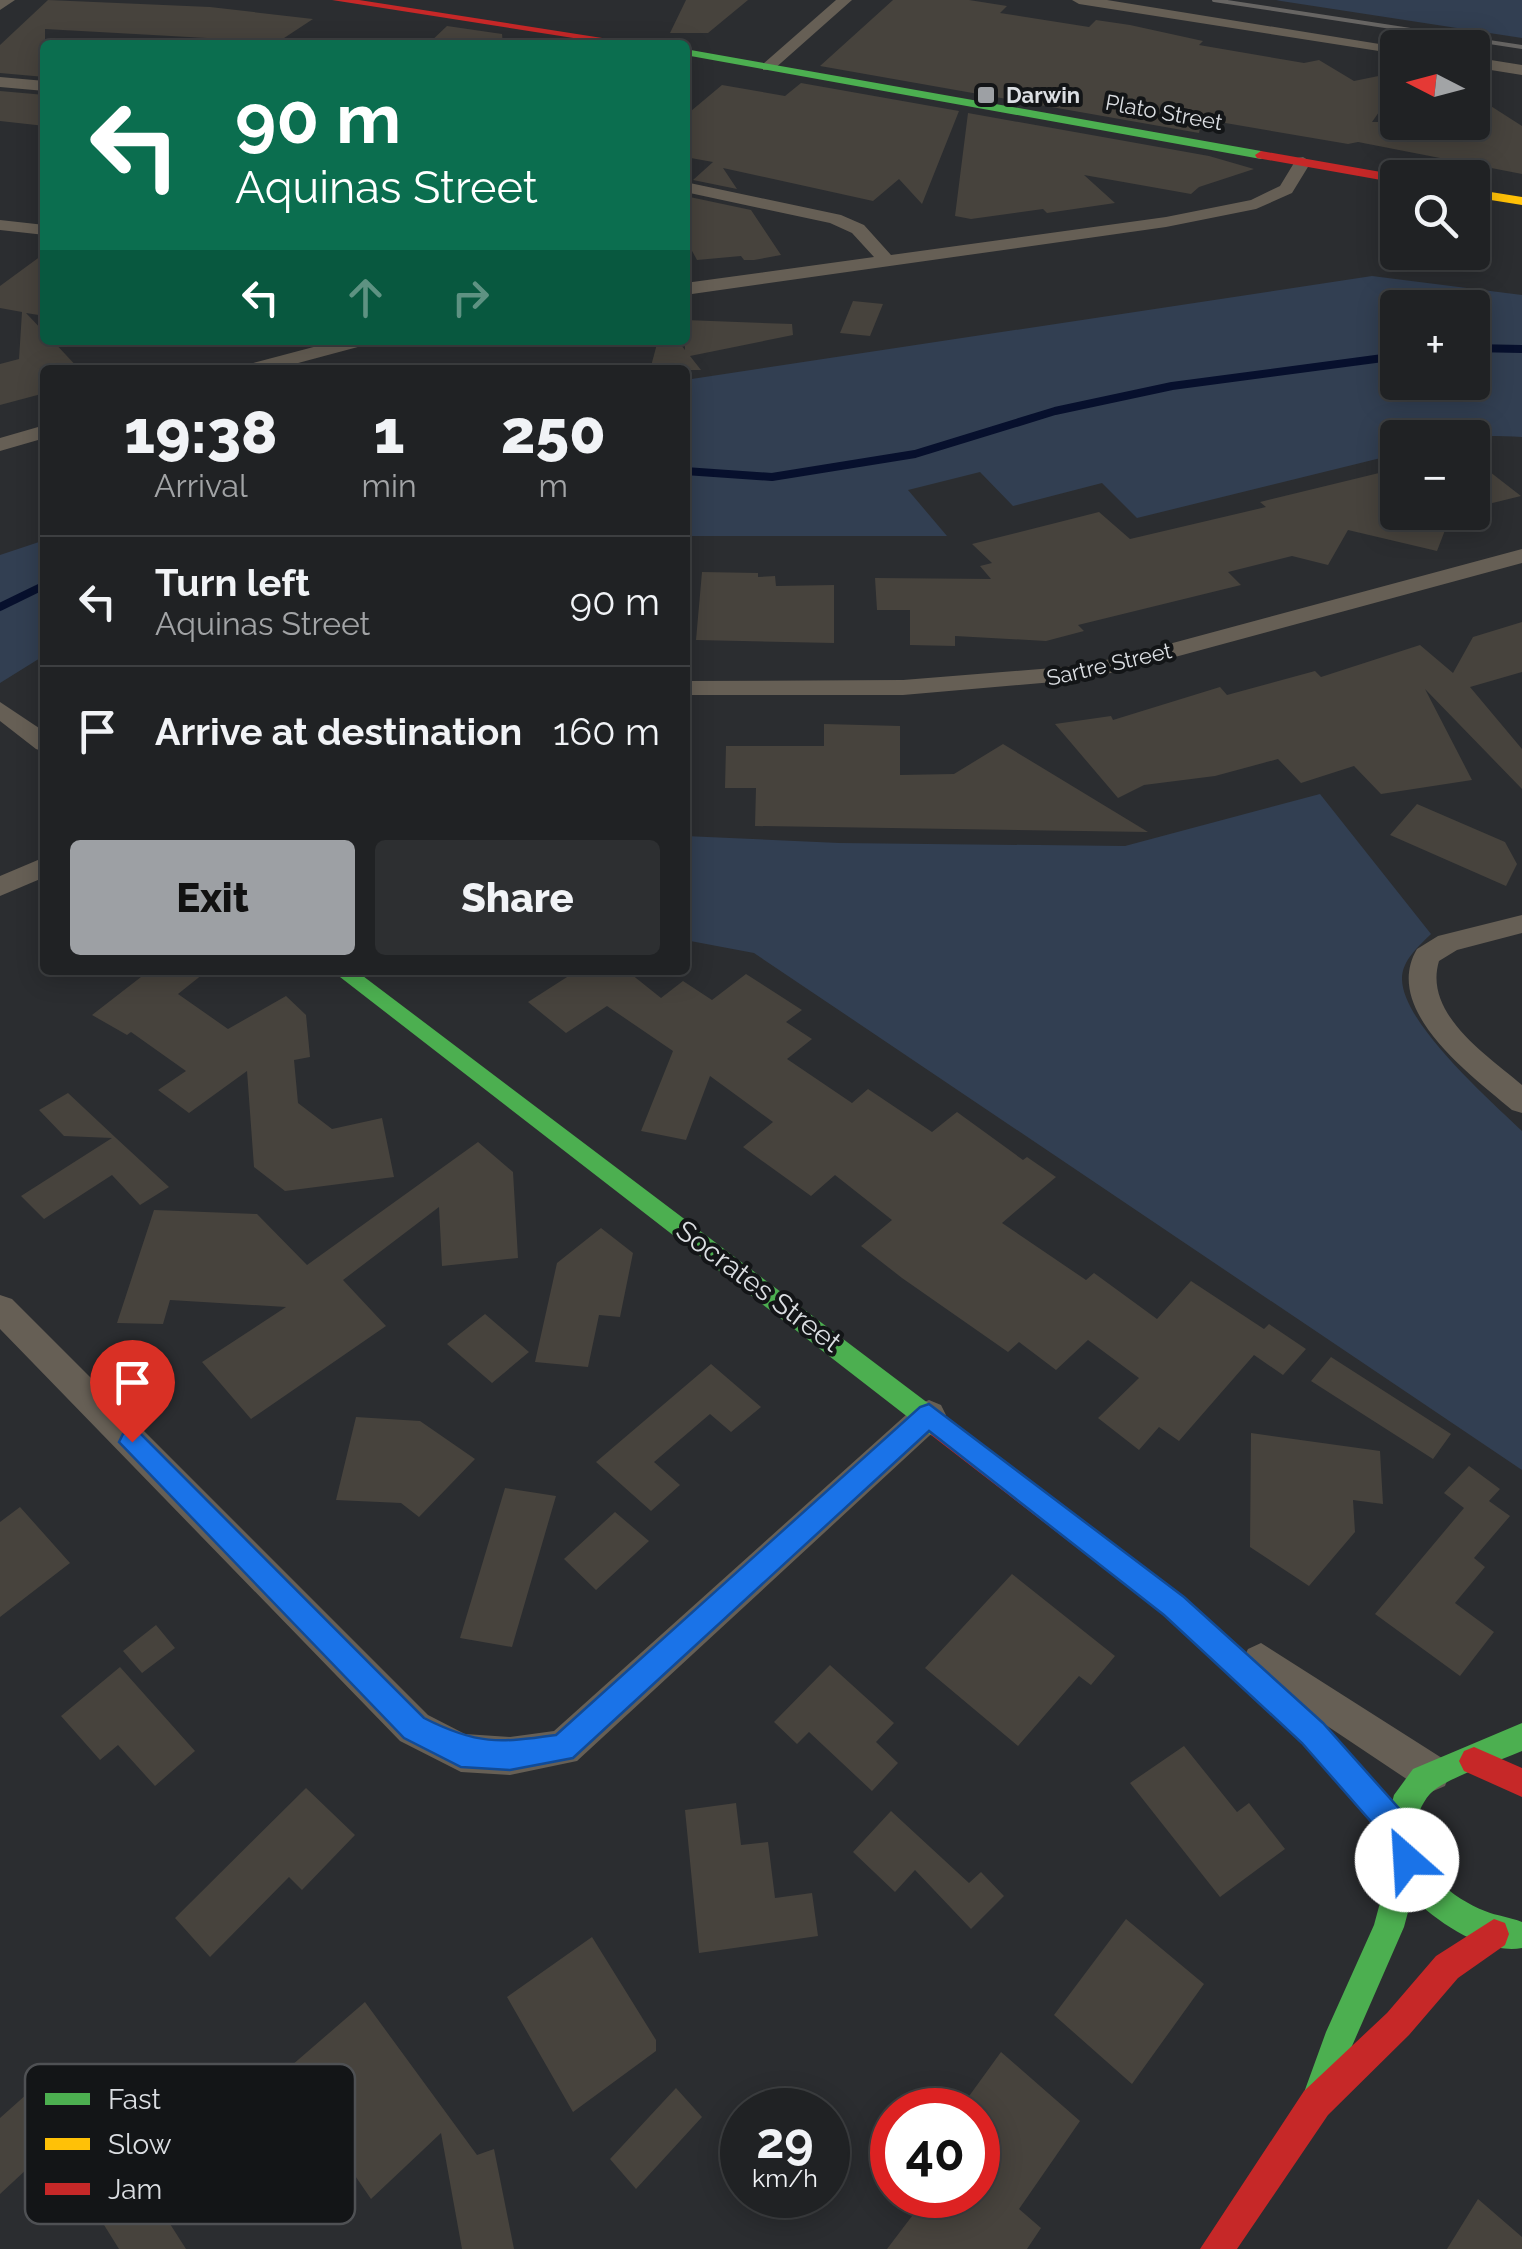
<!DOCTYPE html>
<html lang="en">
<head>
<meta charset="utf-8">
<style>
	body { margin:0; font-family:Raleway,sans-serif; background:#2d2f31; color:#f1f3f6; height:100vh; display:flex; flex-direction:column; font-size:38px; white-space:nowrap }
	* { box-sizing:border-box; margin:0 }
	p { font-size:32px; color:#a2a4a6 }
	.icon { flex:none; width:55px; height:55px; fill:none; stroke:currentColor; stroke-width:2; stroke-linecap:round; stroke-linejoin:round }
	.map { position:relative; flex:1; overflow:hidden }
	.panel { position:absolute; left:40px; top:365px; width:650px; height:610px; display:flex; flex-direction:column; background:#202224; border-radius:10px; box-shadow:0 5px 25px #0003,0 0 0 2px #3d3f41 }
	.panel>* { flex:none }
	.top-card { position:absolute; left:40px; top:40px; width:650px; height:305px; border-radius:10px; box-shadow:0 5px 25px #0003,0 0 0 2px #3d3f41; background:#0b6e4f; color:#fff; overflow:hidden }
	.needle { width:65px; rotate:276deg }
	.fabs { position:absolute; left:1380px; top:30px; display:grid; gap:20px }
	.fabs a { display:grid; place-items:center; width:110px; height:110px; border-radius:10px; background:#202224; box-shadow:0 5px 25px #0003,0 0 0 2px #3d3f41; font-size:50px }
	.speed { position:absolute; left:720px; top:2088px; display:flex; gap:20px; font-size:50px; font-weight:700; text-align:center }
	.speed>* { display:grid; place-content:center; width:130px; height:130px; border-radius:50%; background:#202224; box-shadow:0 5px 25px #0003,0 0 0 2px #3d3f41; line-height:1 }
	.speed small { font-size:25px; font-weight:400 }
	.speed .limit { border:15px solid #d22; background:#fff; color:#111 }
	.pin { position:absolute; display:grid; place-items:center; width:85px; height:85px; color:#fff; margin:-102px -42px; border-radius:50% 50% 50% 0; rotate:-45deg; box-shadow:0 0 10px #0007 }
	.pin .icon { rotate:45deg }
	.me { position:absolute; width:110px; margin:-55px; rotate:334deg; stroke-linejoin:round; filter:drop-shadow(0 0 8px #0008) }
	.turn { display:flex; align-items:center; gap:35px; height:210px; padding:0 30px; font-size:45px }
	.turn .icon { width:130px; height:130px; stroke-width:2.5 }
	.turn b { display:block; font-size:70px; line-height:85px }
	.lanes { display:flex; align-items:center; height:95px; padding:0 30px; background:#0003; justify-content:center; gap:50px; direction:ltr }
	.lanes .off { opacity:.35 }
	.eta { display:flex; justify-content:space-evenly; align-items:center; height:170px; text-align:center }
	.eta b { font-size:60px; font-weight:800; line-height:70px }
	.button { display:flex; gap:20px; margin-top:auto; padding:20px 30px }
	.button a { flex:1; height:115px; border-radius:10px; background:#9da0a4; color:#111; font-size:40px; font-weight:800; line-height:115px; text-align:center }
	.button a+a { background:#2d2f31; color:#f1f3f6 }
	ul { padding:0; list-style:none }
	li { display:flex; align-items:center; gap:30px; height:130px; padding:0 30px; border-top:2px solid #3d3f41 }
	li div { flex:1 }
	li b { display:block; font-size:38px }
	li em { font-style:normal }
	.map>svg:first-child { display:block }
	.green { fill:#323f52; fill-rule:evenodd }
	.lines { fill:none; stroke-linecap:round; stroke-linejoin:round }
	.stream { stroke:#07102d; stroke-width:8 }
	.building { fill:#47433d }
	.street { fill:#665f55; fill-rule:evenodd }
	.fast { fill:#4caf50; fill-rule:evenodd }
	.slow { fill:#ffc107; fill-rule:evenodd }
	.jam { fill:#c62828; fill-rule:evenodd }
	.rail { stroke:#676563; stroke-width:4 }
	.route { fill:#1a73e8; stroke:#114b97; stroke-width:2.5 }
	.poi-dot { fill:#9da0a4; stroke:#131517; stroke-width:4 }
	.labels { text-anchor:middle; stroke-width:8; stroke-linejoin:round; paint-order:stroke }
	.far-poi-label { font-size:22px; font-weight:bold; fill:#dbdee2; stroke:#131517; text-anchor:start }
	.far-street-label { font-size:22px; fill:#dbdee2; stroke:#131517 }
	.street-label { font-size:28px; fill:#dbdee2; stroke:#131517 }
	.key { fill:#131517; stroke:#4f5154; stroke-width:2.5 }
	.key-label { font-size:28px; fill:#dbdee2 }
</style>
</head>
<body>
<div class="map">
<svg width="1522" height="2249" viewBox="0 0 1522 2249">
	<rect width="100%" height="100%" fill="#2b2d30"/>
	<path class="green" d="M 1276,0 L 1522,0 L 1522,38 L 1281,1 Z
		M 1372,276 L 1522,295 L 1522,437 C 1480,434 1440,438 1398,438 L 1397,454 L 1137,518 L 1102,483 L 1013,506 L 980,472 L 908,490 L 947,536 L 685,536 L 685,380 ZM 1398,308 L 1472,308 L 1472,382 L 1398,382 Z
		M 45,540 L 45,655 L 0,683 L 0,555 Z
		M 1320,794 L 1431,934 C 1419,946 1402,960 1402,979 C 1402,1023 1491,1101 1522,1131 L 1522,1470 L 754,953 L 685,940 L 685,836 L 839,843 L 1125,846 Z"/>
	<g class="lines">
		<path class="stream" d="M 1472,348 L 1522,349
			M 685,471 L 772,477 L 915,454 L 1055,411 L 1172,386 L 1398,356
			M 0,607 L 45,585"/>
	</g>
	<path class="building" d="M 48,0 L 210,7 L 313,19 L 278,42 L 45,29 L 45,77 L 0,73 L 0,45 Z
		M 686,0 L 748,0 L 708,33 L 670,33 Z
		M 893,0 L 969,0 L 1007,6 L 1000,13 L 1089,27 L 1096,20 L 1130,25 L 1203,41 L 1199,45 L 1304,63 L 1319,60 L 1354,81 L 1398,72 L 1398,85 L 1372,122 L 1435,122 L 1472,128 L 1472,94 L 1522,126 L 1522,174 L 1358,142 L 1348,144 L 1202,119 L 1199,133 L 820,66 Z
		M 447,26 L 502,34 L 503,45 L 427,45 Z
		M 801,83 L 959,111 L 922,204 L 899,179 L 873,201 L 723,168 L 737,189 L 693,180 L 713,162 L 685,157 L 685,116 L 722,85 L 785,96 Z
		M 0,91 L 45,95 L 45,126 L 0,121 Z
		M 968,113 L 1209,156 L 1254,169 L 1199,187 L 1191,194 L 1084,175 L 1115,203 L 1047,213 L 1043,209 L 971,219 L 955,216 Z
		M 685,196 L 751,210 L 781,255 L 754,260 L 744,260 L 741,256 L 697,260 L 685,238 Z
		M 45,253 L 45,316 L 26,313 L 45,333 L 45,340 L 52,340 L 80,370 L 45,370 L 45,393 L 0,405 L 0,364 L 19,359 L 22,312 L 0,308 L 0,286 Z
		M 853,301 L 883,304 L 870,336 L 840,333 Z
		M 685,320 L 792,324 L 793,335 L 690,356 L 701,370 L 650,370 L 658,340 L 677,340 L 685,350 Z
		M 1472,458 L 1521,496 L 1472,508 Z
		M 1379,473 L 1398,489 L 1398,512 L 1452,512 L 1437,551 L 1348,530 L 1328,565 L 1292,556 L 1228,572 L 1241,585 L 1078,625 L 1084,631 L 1046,641 L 955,636 L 955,646 L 910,645 L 910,610 L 877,610 L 875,578 L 991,579 L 980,566 L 992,563 L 972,544 L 1099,512 L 1130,539 L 1266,507 L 1260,502 Z
		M 702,572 L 758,573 L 758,577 L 775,576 L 776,586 L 834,585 L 834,643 L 696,640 Z
		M 1522,622 L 1522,672 L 1470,687 L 1522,749 L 1522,789 L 1425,689 L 1472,780 L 1381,794 L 1354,766 L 1301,783 L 1278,759 L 1215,776 L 1144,785 L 1118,798 L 1055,724 L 1111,716 L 1113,720 L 1220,687 L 1227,695 L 1315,671 L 1321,677 L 1420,645 L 1453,673 L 1473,637 Z
		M 824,724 L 900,726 L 900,775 L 954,774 L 1003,744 L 1148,832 L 755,826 L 756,788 L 725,788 L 726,746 L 824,746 Z
		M 1417,804 L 1505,842 L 1517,864 L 1506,886 L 1390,835 Z
		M 150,970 L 208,970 L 178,994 L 228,1029 L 286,996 L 306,1015 L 310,1057 L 294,1060 L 298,1103 L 332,1129 L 382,1118 L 394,1177 L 285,1191 L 254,1167 L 247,1071 L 189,1113 L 158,1090 L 186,1071 L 131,1032 L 127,1035 L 92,1015 Z
		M 578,970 L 626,970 L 661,998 L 683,981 L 712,1000 L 746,974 L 802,1010 L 786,1022 L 812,1039 L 787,1059 L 852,1103 L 868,1089 L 932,1132 L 957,1112 L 1023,1160 L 1027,1157 L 1056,1177 L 1002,1223 L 1086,1280 L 1094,1273 L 1157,1319 L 1191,1281 L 1264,1329 L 1269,1324 L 1306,1349 L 1283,1375 L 1254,1355 L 1179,1441 L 1159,1427 L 1139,1450 L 1098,1418 L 1139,1378 L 1088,1340 L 1056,1370 L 1019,1342 L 1008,1352 L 902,1278 L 861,1246 L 892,1220 L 835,1175 L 811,1196 L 743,1147 L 773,1122 L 710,1076 L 686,1140 L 641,1131 L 673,1051 L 607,1006 L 566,1033 L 528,1002 Z
		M 68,1093 L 116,1138 L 169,1187 L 140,1205 L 112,1175 L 44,1219 L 21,1196 L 112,1138 L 64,1136 L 39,1110 Z
		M 478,1142 L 513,1172 L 518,1258 L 442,1266 L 439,1207 L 343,1280 L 386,1326 L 251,1419 L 202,1362 L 286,1307 L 170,1300 L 163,1324 L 117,1323 L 154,1210 L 257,1214 L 307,1265 Z
		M 601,1228 L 633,1253 L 620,1317 L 599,1315 L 588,1367 L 535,1362 L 557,1263 Z
		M 485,1314 L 529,1352 L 492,1383 L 447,1344 Z
		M 1331,1357 L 1451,1434 L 1433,1459 L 1311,1381 Z
		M 711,1364 L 761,1407 L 731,1432 L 710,1414 L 654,1462 L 680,1485 L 651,1511 L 596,1462 Z
		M 356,1417 L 420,1421 L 475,1459 L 419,1517 L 401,1503 L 336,1500 Z
		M 1251,1433 L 1380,1451 L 1383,1504 L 1353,1500 L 1355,1532 L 1309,1586 L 1250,1547 Z
		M 1469,1466 L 1500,1489 L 1489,1501 L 1510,1516 L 1474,1558 L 1485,1567 L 1455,1603 L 1494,1632 L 1460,1676 L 1375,1614 L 1464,1508 L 1444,1493 Z
		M 505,1488 L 556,1496 L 512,1647 L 460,1638 Z
		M 20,1507 L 70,1563 L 0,1617 L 0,1522 Z
		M 615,1512 L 649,1541 L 596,1590 L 564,1559 Z
		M 1012,1574 L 1115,1656 L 1091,1685 L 1079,1676 L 1018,1746 L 925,1668 Z
		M 156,1625 L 175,1648 L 142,1673 L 123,1651 Z
		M 830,1665 L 894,1723 L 876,1742 L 898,1763 L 872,1791 L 809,1732 L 797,1744 L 774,1722 Z
		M 120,1667 L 195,1751 L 155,1786 L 118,1745 L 100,1760 L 61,1716 Z
		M 1184,1746 L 1237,1812 L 1249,1803 L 1285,1849 L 1220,1897 L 1130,1783 Z
		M 306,1788 L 355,1835 L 302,1890 L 289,1877 L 210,1957 L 175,1918 Z
		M 736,1803 L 741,1845 L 768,1842 L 775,1898 L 812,1893 L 818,1936 L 699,1953 L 685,1810 Z
		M 891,1811 L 969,1883 L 981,1872 L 1004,1896 L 971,1929 L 915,1870 L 895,1892 L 853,1852 Z
		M 1126,1919 L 1204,1984 L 1132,2084 L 1054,2015 Z
		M 592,1937 L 656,2040 L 656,2051 L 573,2112 L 507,1997 Z
		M 365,2002 L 477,2155 L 494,2149 L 514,2249 L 462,2249 L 441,2133 L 371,2199 L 284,2072 Z
		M 1001,2052 L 1080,2121 L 1019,2209 L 1041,2228 L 1027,2249 L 887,2249 L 928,2195 L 978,2195 L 978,2110 L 959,2110 Z
		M 37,2085 L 70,2129 L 0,2194 L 0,2118 Z
		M 676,2088 L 702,2117 L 636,2189 L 610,2159 Z
		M 128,2158 L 186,2249 L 119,2249 L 86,2196 Z
		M 1478,2199 L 1522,2237 L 1522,2249 L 1447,2249 Z"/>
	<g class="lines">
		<path class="street" d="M 0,0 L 15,0 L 0,10 Z
			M 836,0 L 852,0 L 773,70 L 763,70 L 763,64 Z
			M 1072,0 L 1107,0 L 1404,48 L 1398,48 L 1398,54 L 1079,4 Z
			M 1472,57 L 1522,65 L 1522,75 L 1472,67 Z
			M 0,77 L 45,81 L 45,91 L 0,87 Z
			M 1303,157 L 1311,162 L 1292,193 L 1256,209 L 1166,227 L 685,295 L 685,283 L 874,257 L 852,233 L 830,223 L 685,192 L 685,182 L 841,215 L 864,225 L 891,255 L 1166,217 L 1251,200 L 1280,186 L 1297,158 Z
			M 0,220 L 45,225 L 45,235 L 0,230 Z
			M 340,340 L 372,340 L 369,344 L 272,370 L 239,370 L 242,366 Z
			M 45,425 L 45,438 L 0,451 L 0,438 Z
			M 1522,549 L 1522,563 L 1127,670 L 1065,681 L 903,695 L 685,695 L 685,681 L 903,680 L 1065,667 L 1117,658 Z
			M 0,702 L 45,732 L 45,752 L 36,749 L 0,721 Z
			M 45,857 L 45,877 L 0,896 L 0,876 Z
			M 1522,915 L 1522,933 L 1457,950 L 1439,961 C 1423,1014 1487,1055 1522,1085 L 1522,1113 L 1512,1110 C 1471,1075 1381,1010 1417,949 L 1438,936 Z
			M 0,1295 L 12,1299 L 428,1715 L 465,1734 L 510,1737 L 554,1731 L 917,1405 L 929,1400 L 941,1405 L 946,1415 L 941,1425 L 577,1761 L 510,1775 L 461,1772 L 400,1741 L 0,1329 Z
			M 1261,1643 L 1445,1760 L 1450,1773 L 1445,1786 L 1431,1792 L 1417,1786 L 1248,1673 L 1242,1661 L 1248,1649 Z"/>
		<path class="fast" d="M 685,49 L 1261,151 L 1267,155 L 1261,159 L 685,55 Z
			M 331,970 L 355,970 L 949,1419 L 953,1427 L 949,1435 L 940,1438 L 931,1435 Z
			M 1522,1723 L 1522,1751 C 1495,1763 1462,1772 1437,1788 C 1427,1794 1419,1809 1417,1820 C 1408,1862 1449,1897 1485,1911 C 1497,1916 1510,1917 1522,1922 L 1522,1948 C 1485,1955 1437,1922 1412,1897 L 1404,1927 L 1352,2046 L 1330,2110 L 1318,2114 L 1306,2110 L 1302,2098 L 1326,2032 L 1374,1925 L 1391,1862 L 1384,1832 L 1394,1795 L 1413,1769 Z"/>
		<path class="slow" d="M 1472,189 L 1522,197 L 1522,205 L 1472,197 Z"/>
		<path class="jam" d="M 332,0 L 359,0 L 647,45 L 618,45 Z
			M 1261,151 L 1398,175 L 1403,178 L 1398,178 L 1398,183 L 1257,158 L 1255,155 Z
			M 940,1416 L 949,1419 L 1184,1597 L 1322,1723 L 1412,1823 L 1416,1834 L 1412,1845 L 1401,1849 L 1390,1845 L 1302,1743 L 1164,1615 L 931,1435 L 927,1427 L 931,1419 Z
			M 1474,1747 L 1522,1768 L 1522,1797 L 1464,1771 L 1459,1761 L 1464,1751 Z
			M 1494,1919 L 1505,1923 L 1509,1934 L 1505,1945 L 1458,1978 L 1409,2035 L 1328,2115 L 1237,2249 L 1200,2249 L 1304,2091 L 1387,2013 L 1436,1956 Z"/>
		<path class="rail" d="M 1214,0 L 1522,47"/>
	</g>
	<path class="route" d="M 929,1404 L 1184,1597 L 1323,1723 L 1412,1823 L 1422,1860 L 1418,1871 L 1407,1875 L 1396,1871 L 1388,1841 L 1302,1743 L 1164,1615 L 929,1431 L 573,1758 L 510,1770 L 461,1767 L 404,1738 L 119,1442 L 123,1434 L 132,1430 L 141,1434 L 424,1718 C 477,1745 499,1743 556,1735 L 920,1407 Z"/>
	<rect class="poi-dot" x="976" y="85" width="20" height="20" rx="5"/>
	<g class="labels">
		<g class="far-poi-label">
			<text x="1006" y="103">Darwin</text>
		</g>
		<g class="far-street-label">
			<text transform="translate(1164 112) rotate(10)" y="8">Plato Street</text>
			<text transform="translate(1109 664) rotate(-13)" y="8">Sartre Street</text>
		</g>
		<g class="street-label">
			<text transform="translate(759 1286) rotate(37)" y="10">Socrates Street</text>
		</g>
	</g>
	<rect x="25" y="2064" width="330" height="160" rx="15" class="key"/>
	<rect x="45" y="2093" width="45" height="12" fill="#4caf50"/>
	<rect x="45" y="2138" width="45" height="12" fill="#ffc107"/>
	<rect x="45" y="2183" width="45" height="12" fill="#c62828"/>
	<g class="key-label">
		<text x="108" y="2109">Fast</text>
		<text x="108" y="2154">Slow</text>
		<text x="108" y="2199">Jam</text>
	</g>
</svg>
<div class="fabs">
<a><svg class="needle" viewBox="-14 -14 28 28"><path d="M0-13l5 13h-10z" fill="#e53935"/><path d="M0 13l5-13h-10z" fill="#a2a4a6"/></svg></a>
<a><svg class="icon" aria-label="search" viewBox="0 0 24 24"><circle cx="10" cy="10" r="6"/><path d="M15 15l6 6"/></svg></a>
<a>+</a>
<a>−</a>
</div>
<div class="speed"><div>29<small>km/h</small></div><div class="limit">40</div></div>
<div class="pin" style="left:132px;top:1442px;background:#d93025"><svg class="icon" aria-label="arrive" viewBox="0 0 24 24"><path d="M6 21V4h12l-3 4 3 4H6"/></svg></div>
<svg class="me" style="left:1407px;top:1860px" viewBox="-20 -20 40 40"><circle r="19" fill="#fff"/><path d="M0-13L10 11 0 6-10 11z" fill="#1a73e8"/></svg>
<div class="top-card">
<div class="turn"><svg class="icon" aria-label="left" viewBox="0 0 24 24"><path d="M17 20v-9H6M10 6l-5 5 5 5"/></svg><div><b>90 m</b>Aquinas Street</div></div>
<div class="lanes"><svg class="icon" aria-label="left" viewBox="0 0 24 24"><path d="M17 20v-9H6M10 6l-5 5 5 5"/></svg><svg class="icon off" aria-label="ahead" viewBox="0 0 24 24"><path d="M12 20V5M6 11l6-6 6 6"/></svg><svg class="icon off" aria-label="right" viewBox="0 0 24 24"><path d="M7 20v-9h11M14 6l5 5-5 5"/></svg></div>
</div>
<section class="panel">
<div class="eta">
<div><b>19:38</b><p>Arrival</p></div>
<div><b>1</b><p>min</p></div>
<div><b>250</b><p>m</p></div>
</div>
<ul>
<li><svg class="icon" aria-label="left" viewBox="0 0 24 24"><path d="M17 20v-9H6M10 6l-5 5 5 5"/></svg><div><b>Turn left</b><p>Aquinas Street</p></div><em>90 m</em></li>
<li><svg class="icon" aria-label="arrive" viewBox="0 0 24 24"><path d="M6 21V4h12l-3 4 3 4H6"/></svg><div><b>Arrive at destination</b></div><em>160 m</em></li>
</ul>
<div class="button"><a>Exit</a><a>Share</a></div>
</section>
</div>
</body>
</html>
